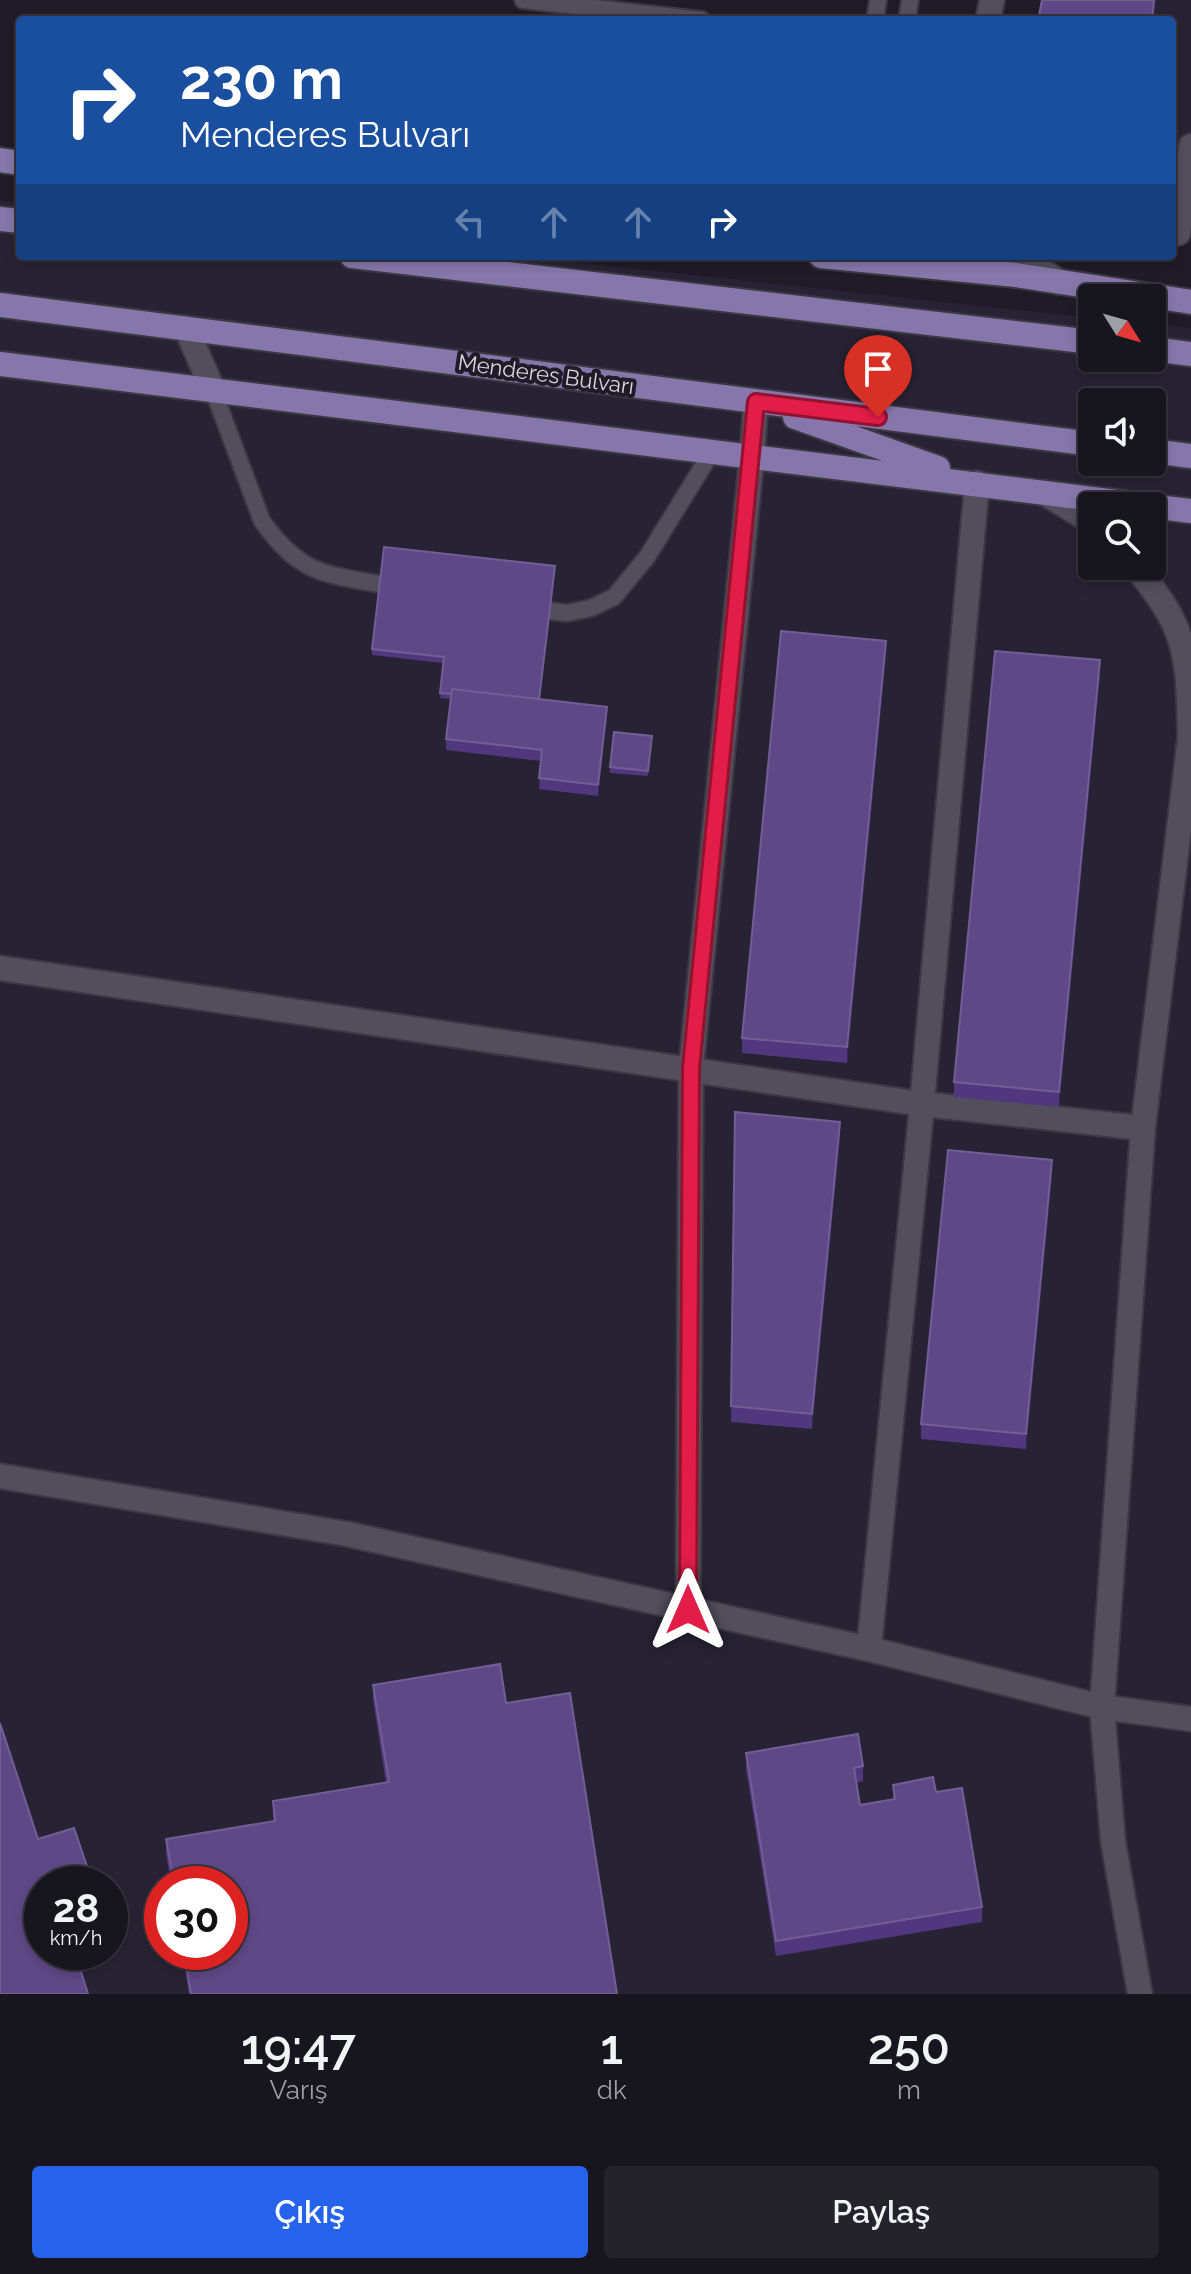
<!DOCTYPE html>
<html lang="tr">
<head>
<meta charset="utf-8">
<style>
	body { margin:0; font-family:Raleway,sans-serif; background:#24222b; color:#f1f3f6; height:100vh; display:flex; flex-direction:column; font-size:30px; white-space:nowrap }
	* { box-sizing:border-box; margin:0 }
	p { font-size:26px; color:#9e9fa4 }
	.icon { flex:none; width:44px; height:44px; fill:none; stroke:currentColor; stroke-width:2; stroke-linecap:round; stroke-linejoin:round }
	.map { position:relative; height:1994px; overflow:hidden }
	.drawer { display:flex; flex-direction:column; background:#17151e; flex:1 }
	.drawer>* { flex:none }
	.hud { position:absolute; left:16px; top:16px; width:1160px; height:244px; border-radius:8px; box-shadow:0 4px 12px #0003,0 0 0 2px #36343c; background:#1a4fa0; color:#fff; overflow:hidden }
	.needle { width:52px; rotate:127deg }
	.fabs { position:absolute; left:1078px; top:284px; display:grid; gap:16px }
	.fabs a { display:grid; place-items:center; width:88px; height:88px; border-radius:8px; background:#17151e; box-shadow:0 4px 12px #0003,0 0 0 2px #36343c; font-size:40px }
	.speed { position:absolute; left:24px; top:1866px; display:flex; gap:16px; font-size:40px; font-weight:700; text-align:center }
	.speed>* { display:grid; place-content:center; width:104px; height:104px; border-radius:50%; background:#17151e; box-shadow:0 4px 12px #0003,0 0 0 2px #36343c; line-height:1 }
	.speed small { font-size:20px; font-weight:400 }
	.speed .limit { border:12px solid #d22; background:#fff; color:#111 }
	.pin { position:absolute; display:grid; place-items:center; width:68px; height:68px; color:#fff; margin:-82px -34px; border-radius:50% 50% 50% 0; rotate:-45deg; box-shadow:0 0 8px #0007 }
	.pin .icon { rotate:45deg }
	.me { position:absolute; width:88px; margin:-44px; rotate:0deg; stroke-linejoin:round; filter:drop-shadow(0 0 6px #0008) }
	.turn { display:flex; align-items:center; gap:28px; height:168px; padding:0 32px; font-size:36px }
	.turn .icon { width:104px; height:104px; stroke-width:2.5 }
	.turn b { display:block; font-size:56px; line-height:68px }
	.lanes { display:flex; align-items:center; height:76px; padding:0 32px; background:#0003; justify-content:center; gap:40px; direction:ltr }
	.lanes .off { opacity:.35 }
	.eta { display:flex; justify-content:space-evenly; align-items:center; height:136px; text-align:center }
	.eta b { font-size:48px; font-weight:600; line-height:56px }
	.cta { display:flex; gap:16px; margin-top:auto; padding:16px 32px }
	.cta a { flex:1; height:92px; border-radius:8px; background:#2563eb; color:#fff; font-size:32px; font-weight:600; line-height:92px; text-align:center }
	.cta a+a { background:#24222b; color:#f1f3f6 }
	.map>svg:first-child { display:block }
	.built { fill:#282334; fill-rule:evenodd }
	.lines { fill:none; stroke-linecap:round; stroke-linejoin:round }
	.lane-casing { stroke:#3a3841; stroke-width:20 }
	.street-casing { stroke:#3a3841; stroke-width:28 }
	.secondary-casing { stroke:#3a3841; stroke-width:28 }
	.primary-casing { stroke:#3a3841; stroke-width:28 }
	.lane { stroke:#524e5c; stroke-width:16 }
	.street { stroke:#524e5c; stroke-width:24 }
	.secondary { stroke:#524e5c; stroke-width:24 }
	.primary { stroke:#8676ab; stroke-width:24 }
	.wall { fill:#51377d }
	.shaded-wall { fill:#372557 }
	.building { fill:#5f4887; stroke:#725e95; stroke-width:2 }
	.route-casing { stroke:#92132f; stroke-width:20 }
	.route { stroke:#e11d48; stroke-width:14 }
	.labels { text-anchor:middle; stroke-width:8; stroke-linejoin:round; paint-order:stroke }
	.street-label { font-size:22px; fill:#d6d4dc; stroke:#1f1c28 }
</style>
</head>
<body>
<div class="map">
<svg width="1191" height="1994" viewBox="0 0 1191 1994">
	<rect width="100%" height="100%" fill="#1f1c28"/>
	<path class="built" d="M 1050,0 L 1191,0 L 1191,211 L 1172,209 L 1172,20 L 1048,20 Z
		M 0,200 L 20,203 L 20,256 L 517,256 L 1092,318 L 1092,358 L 1152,358 L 1152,324 L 1191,328 L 1191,1994 L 0,1994 ZM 1092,402 L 1152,402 L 1152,462 L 1092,462 ZM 1092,506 L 1152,506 L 1152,566 L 1092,566 ZM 42,1884 L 110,1884 L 110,1952 L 42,1952 ZM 162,1884 L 230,1884 L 230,1952 L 162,1952 Z"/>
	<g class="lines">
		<g class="lane-casing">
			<path id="lane" d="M 523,0 L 702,20
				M 875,20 L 878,0
				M 907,20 L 910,0
				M 213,390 L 262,521 C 299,572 320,574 380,584
				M 550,611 L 567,613 L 591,608 L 614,597 L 647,557 L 713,450"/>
		</g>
		<g class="street-casing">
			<path id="street" d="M 988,20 L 992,0
				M 1178,233 L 1191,146
				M 1020,256 L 1059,282
				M 0,968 L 922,1104 L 1143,1128
				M 0,1476 L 347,1534 L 869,1649 L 1102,1707 L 1191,1719
				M 688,1610 L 691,1068 L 752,455
				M 869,1649 L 922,1104 L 977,483
				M 1140,1994 L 1113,1841 L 1102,1707 L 1143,1128 L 1190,737"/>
		</g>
		<g class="secondary-casing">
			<path id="secondary" d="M 186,328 L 213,390
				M 752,455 L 756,402
				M 1045,493 L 1092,522
				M 1135,566 C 1153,589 1173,613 1181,642 C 1190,672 1189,706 1190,737"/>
		</g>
		<g class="primary-casing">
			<path id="primary" d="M 0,160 L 20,163
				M 0,219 L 20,221
				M 352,256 L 1092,342
				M 821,256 L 1016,275 L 1191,302
				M 0,305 C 364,349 728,399 1092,444
				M 1152,349 L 1191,354
				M 0,364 L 1191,511
				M 795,417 L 938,468
				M 1152,451 L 1191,456"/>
		</g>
		<use href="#lane" class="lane"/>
		<use href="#street" class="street"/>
		<use href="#secondary" class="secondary"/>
		<use href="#primary" class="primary"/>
	</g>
	<path class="wall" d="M 555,571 L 540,699 L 607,717 L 598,796 L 539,789 L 541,761 L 446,750 L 446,739 L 451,699 L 440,698 L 443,663 L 372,655 L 372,649 Z
		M 886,656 L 847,1063 L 742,1053 L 742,1038 Z
		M 1100,675 L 1059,1107 L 954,1097 L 954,1082 Z
		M 652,736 L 648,776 L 610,773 L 610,767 Z
		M 735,1112 L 840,1137 L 812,1429 L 731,1422 Z
		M 1052,1175 L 1026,1449 L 921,1439 L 921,1424 Z
		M 373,1685 L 506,1703 L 617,1994 L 189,1994 L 182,1952 L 230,1952 L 230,1884 L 171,1884 L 166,1854 L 166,1839 L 273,1822 L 273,1801 L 386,1783 L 373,1700 Z
		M 746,1753 L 863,1766 L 863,1781 L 856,1783 L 860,1805 L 893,1800 L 893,1785 L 936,1792 L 982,1907 L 982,1922 L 776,1956 L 746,1769 Z"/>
	<path class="shaded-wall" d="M 1154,0 L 1156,0 L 1154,20 L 1152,20 Z
		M 886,641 L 886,656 L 847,1063 L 847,1047 Z
		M 1100,660 L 1100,675 L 1059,1107 L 1059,1092 Z
		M 607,707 L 607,717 L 598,796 L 598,785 Z
		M 840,1122 L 840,1137 L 812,1429 L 812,1414 Z
		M 1052,1160 L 1052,1175 L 1026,1449 L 1026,1434 Z
		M 72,1952 L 96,1952 L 72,1960 Z"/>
	<path class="building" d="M 1042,0 L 1154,0 L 1152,20 L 1038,20 Z
		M 384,547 L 555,566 L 539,699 L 452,689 L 451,694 L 440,693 L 444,657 L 372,649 Z
		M 781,631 L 886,641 L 847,1047 L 742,1038 Z
		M 995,651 L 1100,660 L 1059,1092 L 954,1082 Z
		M 452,689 L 607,707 L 598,785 L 539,778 L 542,750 L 446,739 Z
		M 614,732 L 652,736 L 648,771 L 610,767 Z
		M 735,1112 L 840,1122 L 812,1414 L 731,1406 Z
		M 948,1150 L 1052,1160 L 1026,1434 L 921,1424 Z
		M 500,1664 L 506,1703 L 570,1693 L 617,1994 L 191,1994 L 184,1952 L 230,1952 L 230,1884 L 174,1884 L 166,1839 L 275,1821 L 273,1801 L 389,1782 L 373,1685 Z
		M 0,1723 L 38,1839 L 74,1828 L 93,1884 L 42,1884 L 42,1952 L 75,1952 L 88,1994 L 0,1994 Z
		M 858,1734 L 863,1766 L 854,1768 L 860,1805 L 895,1799 L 893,1785 L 933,1777 L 936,1792 L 962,1788 L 982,1907 L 776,1941 L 746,1753 Z"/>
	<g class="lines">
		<g class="route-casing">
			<path id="route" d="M 688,1610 L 691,1068 L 756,402 L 878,417"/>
		</g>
		<use href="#route" class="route"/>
	</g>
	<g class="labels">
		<g class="street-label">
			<text transform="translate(546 374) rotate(8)" y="8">Menderes Bulvarı</text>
		</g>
	</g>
</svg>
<div class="fabs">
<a><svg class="needle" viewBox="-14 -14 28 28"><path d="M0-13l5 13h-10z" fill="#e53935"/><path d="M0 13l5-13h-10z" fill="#9e9fa4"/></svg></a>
<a><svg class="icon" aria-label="sound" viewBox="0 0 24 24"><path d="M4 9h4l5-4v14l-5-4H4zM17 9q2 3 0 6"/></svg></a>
<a><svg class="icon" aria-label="search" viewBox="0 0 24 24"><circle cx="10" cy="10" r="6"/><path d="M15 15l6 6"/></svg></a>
</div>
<div class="speed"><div>28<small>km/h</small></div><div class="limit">30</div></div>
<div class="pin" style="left:878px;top:417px;background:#d93025"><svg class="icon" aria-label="arrive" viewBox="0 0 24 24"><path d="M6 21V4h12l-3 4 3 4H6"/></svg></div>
<svg class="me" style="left:688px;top:1610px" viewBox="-20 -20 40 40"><path d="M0-17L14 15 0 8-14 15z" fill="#e11d48" stroke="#fff" stroke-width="4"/></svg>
<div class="hud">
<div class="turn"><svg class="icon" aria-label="right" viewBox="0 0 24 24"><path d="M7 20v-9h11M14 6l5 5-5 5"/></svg><div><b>230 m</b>Menderes Bulvarı</div></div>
<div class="lanes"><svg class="icon off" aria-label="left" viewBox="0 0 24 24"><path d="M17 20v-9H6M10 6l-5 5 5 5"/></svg><svg class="icon off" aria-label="ahead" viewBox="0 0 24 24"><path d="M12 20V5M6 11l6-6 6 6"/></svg><svg class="icon off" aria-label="ahead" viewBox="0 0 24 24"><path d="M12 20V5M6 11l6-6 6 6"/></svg><svg class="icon" aria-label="right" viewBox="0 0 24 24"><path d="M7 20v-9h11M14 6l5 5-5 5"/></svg></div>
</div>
</div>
<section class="drawer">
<div class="eta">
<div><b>19:47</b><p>Varış</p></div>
<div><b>1</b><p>dk</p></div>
<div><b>250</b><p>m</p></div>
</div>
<div class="cta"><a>Çıkış</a><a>Paylaş</a></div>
</section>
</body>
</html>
